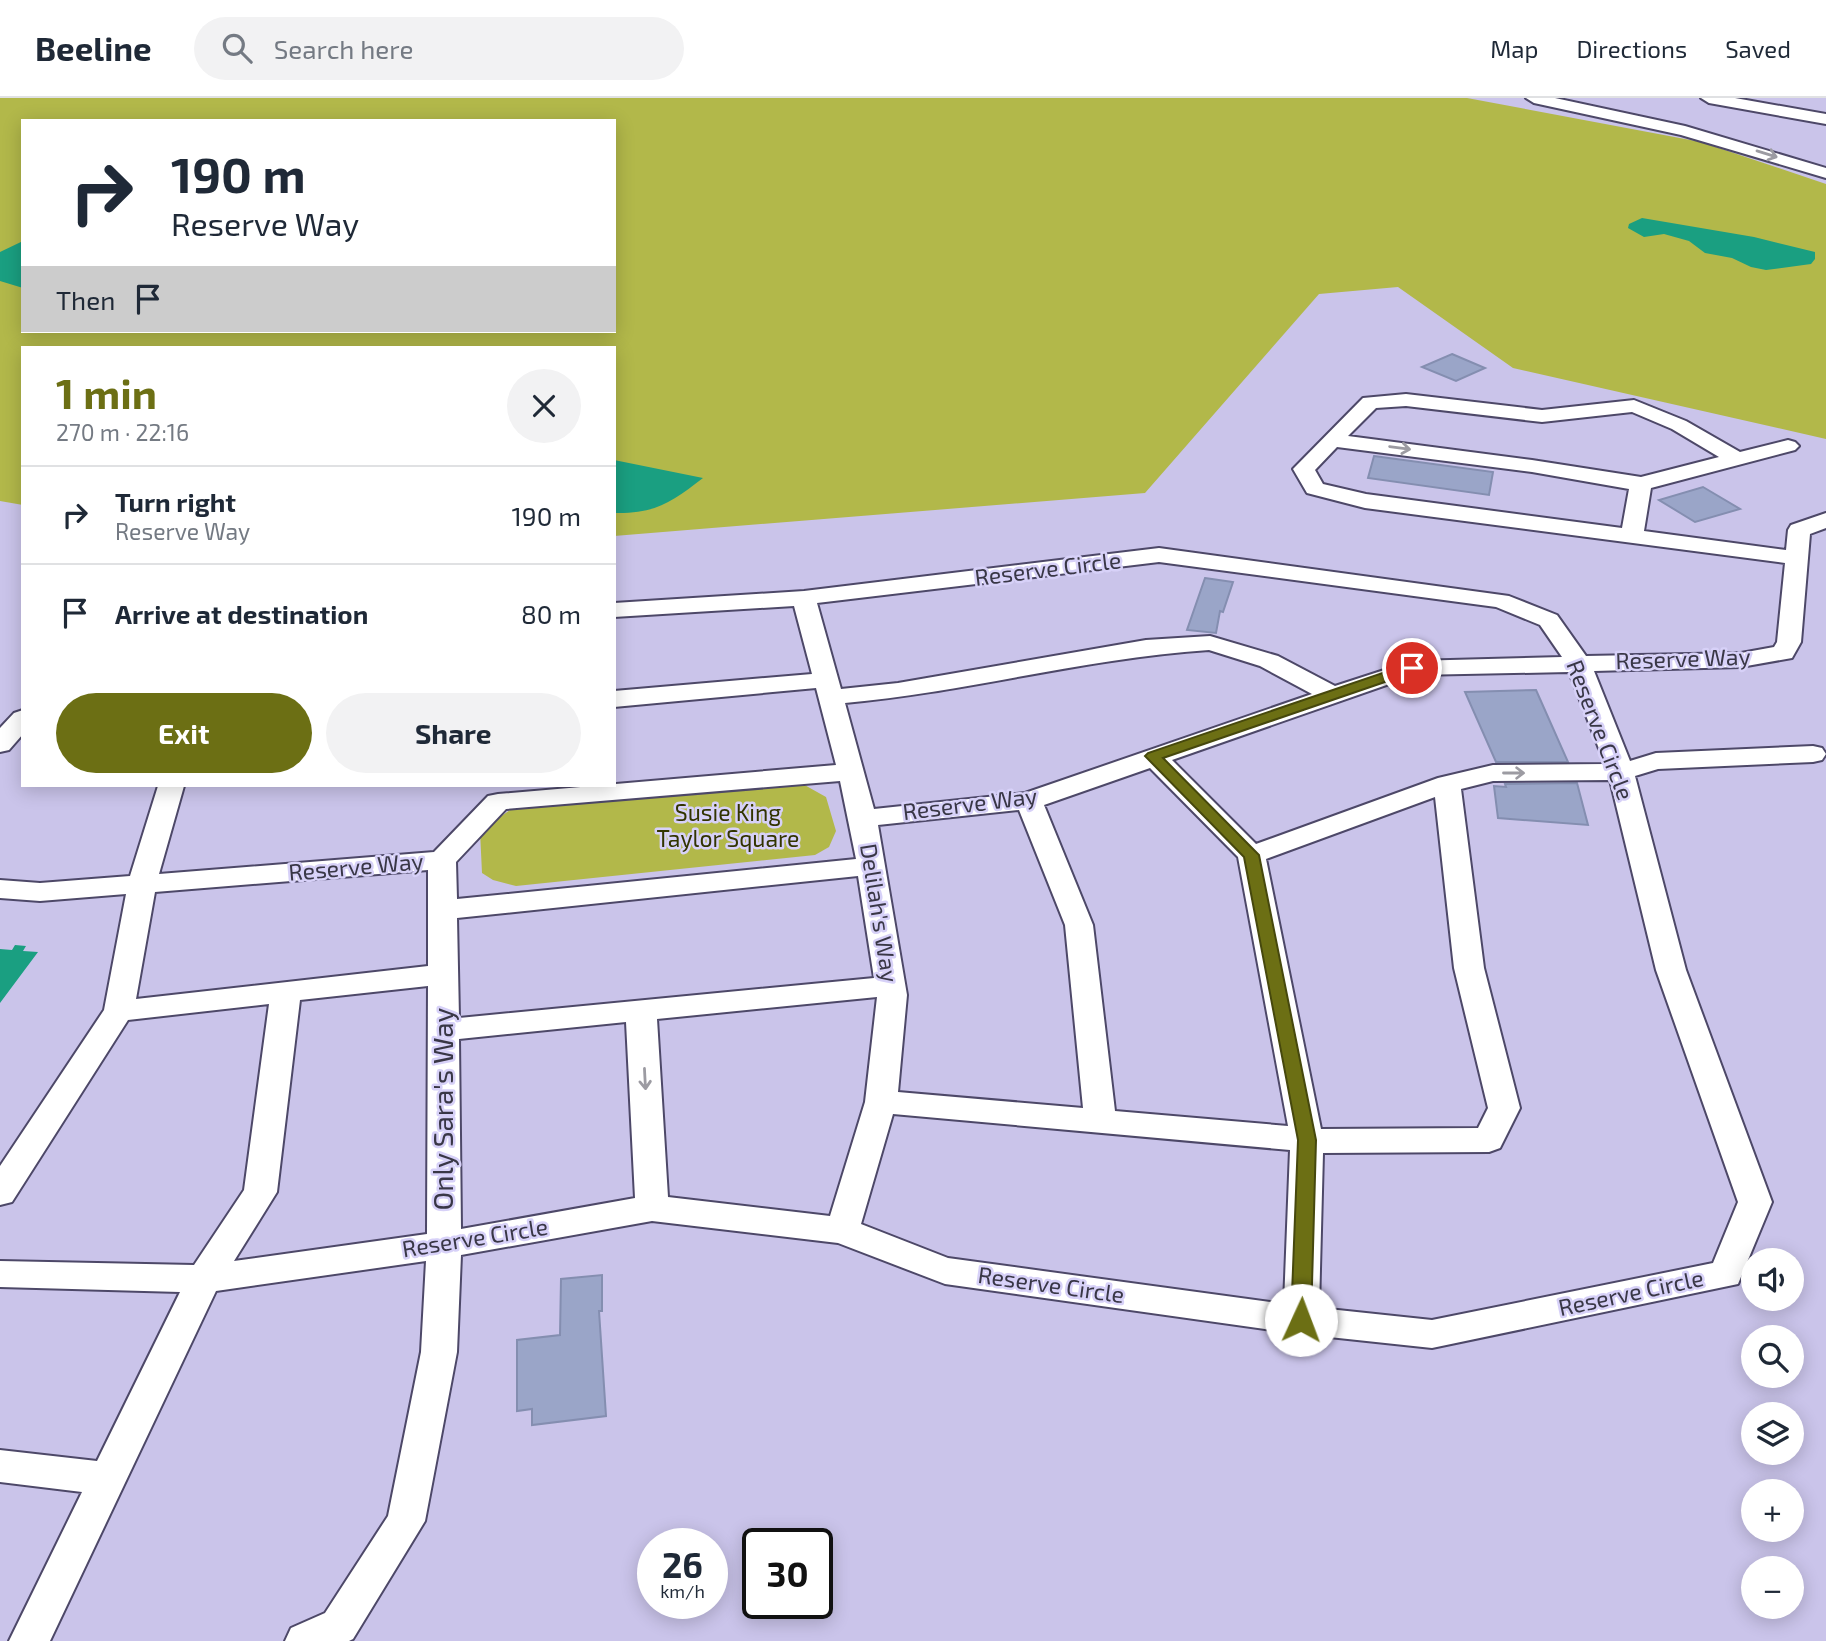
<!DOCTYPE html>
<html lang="en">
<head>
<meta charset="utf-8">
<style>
	body { margin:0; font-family:"Exo 2",sans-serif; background:#f2f2f3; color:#1f2937; height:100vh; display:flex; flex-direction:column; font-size:26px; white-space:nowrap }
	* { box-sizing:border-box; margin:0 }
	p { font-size:23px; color:#747a83 }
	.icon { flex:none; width:38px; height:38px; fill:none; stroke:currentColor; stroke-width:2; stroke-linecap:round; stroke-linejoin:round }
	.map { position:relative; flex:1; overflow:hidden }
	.side { position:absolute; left:21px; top:248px; width:595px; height:441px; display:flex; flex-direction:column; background:#fff; border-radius:0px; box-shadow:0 4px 18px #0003 }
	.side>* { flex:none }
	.top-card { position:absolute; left:21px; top:21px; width:595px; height:214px; border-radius:0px; box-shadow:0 4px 18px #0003; background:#fff; color:#1f2937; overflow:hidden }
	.buttons { position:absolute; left:1741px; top:1150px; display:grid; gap:14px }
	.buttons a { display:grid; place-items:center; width:63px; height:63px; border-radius:50%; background:#fff; box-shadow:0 4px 18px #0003; font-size:35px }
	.speed { position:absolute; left:637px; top:1430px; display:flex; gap:14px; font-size:35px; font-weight:700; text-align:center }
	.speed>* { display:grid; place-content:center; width:91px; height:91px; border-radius:50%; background:#fff; box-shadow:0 4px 18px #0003; line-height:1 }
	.speed small { font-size:18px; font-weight:400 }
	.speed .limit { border:4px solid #111; border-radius:10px; background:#fff; color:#111 }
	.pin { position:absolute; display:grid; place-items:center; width:60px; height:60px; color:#fff; margin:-30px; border:4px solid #fff; border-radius:50%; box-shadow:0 2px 7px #0007 }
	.me { position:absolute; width:77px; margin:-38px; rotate:2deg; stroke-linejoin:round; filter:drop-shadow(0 0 5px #0008) }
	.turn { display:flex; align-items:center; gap:24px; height:147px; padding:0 35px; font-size:32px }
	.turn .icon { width:91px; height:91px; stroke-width:2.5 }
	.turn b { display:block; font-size:49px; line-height:60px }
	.then { display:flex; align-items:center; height:66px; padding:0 35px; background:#0003; gap:14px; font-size:26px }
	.round { display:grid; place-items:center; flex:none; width:74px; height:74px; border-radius:37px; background:#f2f2f3 }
	.overview { display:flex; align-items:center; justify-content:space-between; height:119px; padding:0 35px }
	h1 { font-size:42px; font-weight:700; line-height:52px; color:#6c6f14 }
	.action { display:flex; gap:14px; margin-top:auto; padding:14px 35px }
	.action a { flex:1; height:80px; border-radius:42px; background:#6c6f14; color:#fff; font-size:28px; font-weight:700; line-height:80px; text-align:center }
	.action a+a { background:#f2f2f3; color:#1f2937 }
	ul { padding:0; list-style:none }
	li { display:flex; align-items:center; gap:21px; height:98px; padding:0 35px; border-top:2px solid #e0e1e3 }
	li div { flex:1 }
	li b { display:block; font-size:26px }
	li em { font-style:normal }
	header { display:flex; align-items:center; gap:42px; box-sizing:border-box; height:98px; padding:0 35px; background:#fff; border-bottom:2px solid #e0e1e3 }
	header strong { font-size:33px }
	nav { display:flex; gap:38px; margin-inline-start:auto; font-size:24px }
	.search { width:490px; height:63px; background:#f2f2f3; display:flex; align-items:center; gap:18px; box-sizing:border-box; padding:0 24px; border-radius:38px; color:#747a83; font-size:26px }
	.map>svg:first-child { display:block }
	.green { fill:#b2b84a; fill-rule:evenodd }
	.water { fill:#1a9f81 }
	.building { fill:#9aa5c8; stroke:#848eb0; stroke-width:2 }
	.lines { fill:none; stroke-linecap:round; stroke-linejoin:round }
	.minor-casing { stroke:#4d4868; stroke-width:4 }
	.minor { fill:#fff; fill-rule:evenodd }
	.oneway { stroke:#9c9ba2 }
	.route { fill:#6c6f14; stroke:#46480d; stroke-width:2 }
	.labels { text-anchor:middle; stroke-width:5; stroke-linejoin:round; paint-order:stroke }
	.street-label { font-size:23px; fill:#393746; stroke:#d7d1f8 }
	.park-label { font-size:23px; fill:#323400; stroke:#d7d1f8 }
	.near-street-label { font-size:28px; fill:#393746; stroke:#d7d1f8 }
</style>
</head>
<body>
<header>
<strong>Beeline</strong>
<div class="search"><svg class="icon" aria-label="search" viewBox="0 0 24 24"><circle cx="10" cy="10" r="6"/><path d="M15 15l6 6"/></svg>Search here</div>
<nav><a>Map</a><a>Directions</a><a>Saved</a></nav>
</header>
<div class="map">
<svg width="1826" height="1543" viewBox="0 0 1826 1543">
	<rect width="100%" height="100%" fill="#cac4ea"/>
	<path class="green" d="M 0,0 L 1467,0 L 1701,44 L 1826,86 L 1826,341 L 1513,270 L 1398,189 L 1319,196 L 1145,395 L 614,438 L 614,250 L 23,250 L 23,407 L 0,403 ZM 23,23 L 614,23 L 614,233 L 23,233 Z
		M 801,685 L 826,699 L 836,733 L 829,749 L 815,757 L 516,788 L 493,782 L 482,775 L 480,733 L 510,712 L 766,686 Z"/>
	<path class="water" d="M 1642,120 L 1754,139 L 1815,154 L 1815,161 L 1811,166 L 1766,172 L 1751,169 L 1732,160 L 1705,155 L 1689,143 L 1664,136 L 1644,139 L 1628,130 L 1629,126 Z
		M 23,143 L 23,190 L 0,183 L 0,154 Z
		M 614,362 L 703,380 C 672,404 655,416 614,415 Z
		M 15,847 L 26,848 L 23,853 L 38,854 L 0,905 L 0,851 L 12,852 Z"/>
	<path class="building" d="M 1452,256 L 1485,270 L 1456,283 L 1422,269 Z
		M 1374,358 L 1493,374 L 1489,397 L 1368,380 Z
		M 1703,389 L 1740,411 L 1695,424 L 1659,402 Z
		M 1205,480 L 1233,484 L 1223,514 L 1220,513 L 1216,535 L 1187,532 Z
		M 1536,592 L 1568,664 L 1496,664 L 1465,594 Z
		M 1577,685 L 1588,727 L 1498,720 L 1494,688 L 1506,689 L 1505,686 Z
		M 602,1177 L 602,1213 L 599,1213 L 606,1318 L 532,1327 L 532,1311 L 517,1313 L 517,1242 L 560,1237 L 561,1181 Z"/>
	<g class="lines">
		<g class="minor-casing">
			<path id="minor" d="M 1526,0 L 1555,0 L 1685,28 L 1826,70 L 1826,80 L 1681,37 L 1534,5 Z
				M 1701,0 L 1735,0 L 1826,16 L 1826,26 L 1709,5 Z
				M 1406,296 L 1542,312 L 1634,302 L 1686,323 L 1740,354 L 1788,342 L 1795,344 L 1799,348 L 1795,352 L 1651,390 L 1644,433 L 1786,452 L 1788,432 L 1791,427 L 1826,415 L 1826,430 L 1810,436 L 1801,544 L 1792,560 L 1741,569 L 1594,573 L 1630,663 L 1656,655 L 1813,648 L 1822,650 L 1826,656 L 1822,662 L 1813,664 L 1658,671 L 1635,678 L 1686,872 L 1772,1104 L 1738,1186 L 1432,1250 L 1301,1236 L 945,1186 L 838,1145 L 652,1123 L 461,1157 L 457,1254 L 425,1423 L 353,1541 L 349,1543 L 285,1543 L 291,1530 L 325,1515 L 388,1418 L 421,1254 L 426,1163 L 216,1193 L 50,1543 L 9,1543 L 82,1394 L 0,1384 L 0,1352 L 97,1363 L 180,1194 L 0,1189 L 0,1163 L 194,1167 L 244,1092 L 269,906 L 128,922 L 12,1104 L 0,1107 L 0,1068 L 104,912 L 126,796 L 40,803 L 0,800 L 0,782 L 40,785 L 130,778 L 158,688 L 184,688 L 159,776 L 434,754 L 488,698 L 498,696 L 836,667 L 816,590 L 614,609 L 614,593 L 812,576 L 794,508 L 614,519 L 614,505 L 804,493 L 1159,450 L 1509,498 L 1557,517 L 1586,558 L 1741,555 L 1774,549 L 1777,544 L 1785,465 L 1365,410 L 1307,395 L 1293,371 L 1363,300 ZM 1406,308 L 1542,324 L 1632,314 L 1672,331 L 1719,359 L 1641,379 L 1532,362 L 1348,338 L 1376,310 ZM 1337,349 L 1532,374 L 1629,391 L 1622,430 L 1366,396 L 1323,386 L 1315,372 ZM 1159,464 L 1496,509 L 1540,527 L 1562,559 L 1412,563 L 1335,588 L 1278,558 L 1210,538 L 1146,542 L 898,585 L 841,591 L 817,505 ZM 1209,552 L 1260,568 L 1312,596 L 1025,695 L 874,711 L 845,605 C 967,594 1086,560 1209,552 ZM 1569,574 L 1605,666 L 1493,667 L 1438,680 L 1256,746 L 1172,662 L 1415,577 ZM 1150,670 L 1238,759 L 1288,1028 L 1115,1013 L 1093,827 L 1044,707 ZM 1610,682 L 1656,872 L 1738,1104 L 1713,1165 L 1432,1222 L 1319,1210 L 1323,1055 L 1489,1054 L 1500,1050 L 1520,1010 L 1484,870 L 1461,691 L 1493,683 ZM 840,683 L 856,761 L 457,801 L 456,764 L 506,711 ZM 1435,699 L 1454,870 L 1488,1010 L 1478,1030 L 1321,1031 L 1266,761 ZM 1019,712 L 1065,827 L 1083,1010 L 898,994 L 907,897 L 878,727 ZM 428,772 L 428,868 L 136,901 L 155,794 ZM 858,778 L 874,880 L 459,920 L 457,820 ZM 428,888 L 427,1136 L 234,1163 L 277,1094 L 300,902 ZM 877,899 L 865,1004 L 830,1118 L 668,1099 L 657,921 ZM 626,924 L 635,1100 L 461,1131 L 459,941 ZM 893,1016 L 1290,1052 L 1284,1206 L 948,1160 L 861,1126 Z
				M 23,612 L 23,636 L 9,652 L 0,654 L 0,630 L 14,615 Z"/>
		</g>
		<use href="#minor" class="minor"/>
	</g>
	<defs><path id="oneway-shaft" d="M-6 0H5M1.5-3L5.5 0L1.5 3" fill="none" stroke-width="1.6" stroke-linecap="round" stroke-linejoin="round" transform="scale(1.75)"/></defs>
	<g class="oneway">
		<use href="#oneway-shaft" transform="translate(1767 56) rotate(17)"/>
		<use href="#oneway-shaft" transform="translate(1400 350) rotate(8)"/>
		<use href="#oneway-shaft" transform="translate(1514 675)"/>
		<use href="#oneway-shaft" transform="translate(645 981) rotate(87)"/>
	</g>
	<path class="route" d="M 1412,565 L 1417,567 L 1417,573 L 1163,660 L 1259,757 L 1316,1042 L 1311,1222 L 1308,1228 L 1301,1230 L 1294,1228 L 1291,1222 L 1298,1042 L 1244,759 L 1145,658 L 1148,655 Z"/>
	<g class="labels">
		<g class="street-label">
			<text transform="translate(1048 471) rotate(-7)" y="8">Reserve Circle</text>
			<text transform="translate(1683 561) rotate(-2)" y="8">Reserve Way</text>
			<text transform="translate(1600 632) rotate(69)" y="8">Reserve Circle</text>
			<text transform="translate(970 706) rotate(-7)" y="8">Reserve Way</text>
			<text transform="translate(356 769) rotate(-5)" y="8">Reserve Way</text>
			<text transform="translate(879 815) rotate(81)" y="8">Delilah's Way</text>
			<text transform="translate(475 1140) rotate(-9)" y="8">Reserve Circle</text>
			<text transform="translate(1051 1187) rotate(8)" y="8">Reserve Circle</text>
			<text transform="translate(1631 1195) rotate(-12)" y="8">Reserve Circle</text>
		</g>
		<g class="park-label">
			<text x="728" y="723">Susie King<tspan x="728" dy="26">Taylor Square</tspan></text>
		</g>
		<g class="near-street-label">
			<text transform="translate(443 1011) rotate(-90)" y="10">Only Sara's Way</text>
		</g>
	</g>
</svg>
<div class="buttons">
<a><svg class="icon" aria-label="sound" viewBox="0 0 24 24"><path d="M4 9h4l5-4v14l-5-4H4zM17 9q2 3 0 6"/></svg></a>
<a><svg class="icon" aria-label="search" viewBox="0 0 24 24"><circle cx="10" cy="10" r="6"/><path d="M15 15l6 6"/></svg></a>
<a><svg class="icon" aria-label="layers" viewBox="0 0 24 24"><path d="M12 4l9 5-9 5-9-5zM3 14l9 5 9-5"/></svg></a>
<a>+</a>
<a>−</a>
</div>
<div class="speed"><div>26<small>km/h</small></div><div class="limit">30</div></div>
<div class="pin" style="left:1412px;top:570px;background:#d93025"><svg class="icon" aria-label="arrive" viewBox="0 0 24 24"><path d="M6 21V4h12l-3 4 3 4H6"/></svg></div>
<svg class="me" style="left:1301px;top:1222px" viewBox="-20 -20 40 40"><circle r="19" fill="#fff"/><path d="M0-13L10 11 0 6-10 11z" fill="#6c6f14"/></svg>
<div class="top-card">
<div class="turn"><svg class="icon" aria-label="right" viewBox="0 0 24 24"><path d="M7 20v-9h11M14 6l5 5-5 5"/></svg><div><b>190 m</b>Reserve Way</div></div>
<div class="then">Then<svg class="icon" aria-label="arrive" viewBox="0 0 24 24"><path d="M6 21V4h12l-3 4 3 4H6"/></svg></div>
</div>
<section class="side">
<div class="overview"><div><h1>1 min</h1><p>270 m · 22:16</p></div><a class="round"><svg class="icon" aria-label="close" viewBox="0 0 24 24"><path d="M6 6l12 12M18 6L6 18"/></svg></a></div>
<ul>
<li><svg class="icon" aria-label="right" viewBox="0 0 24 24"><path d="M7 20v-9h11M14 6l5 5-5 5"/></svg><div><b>Turn right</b><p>Reserve Way</p></div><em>190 m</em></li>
<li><svg class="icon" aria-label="arrive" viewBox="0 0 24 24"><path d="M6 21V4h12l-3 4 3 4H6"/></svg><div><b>Arrive at destination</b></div><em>80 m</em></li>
</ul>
<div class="action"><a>Exit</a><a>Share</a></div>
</section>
</div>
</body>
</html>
